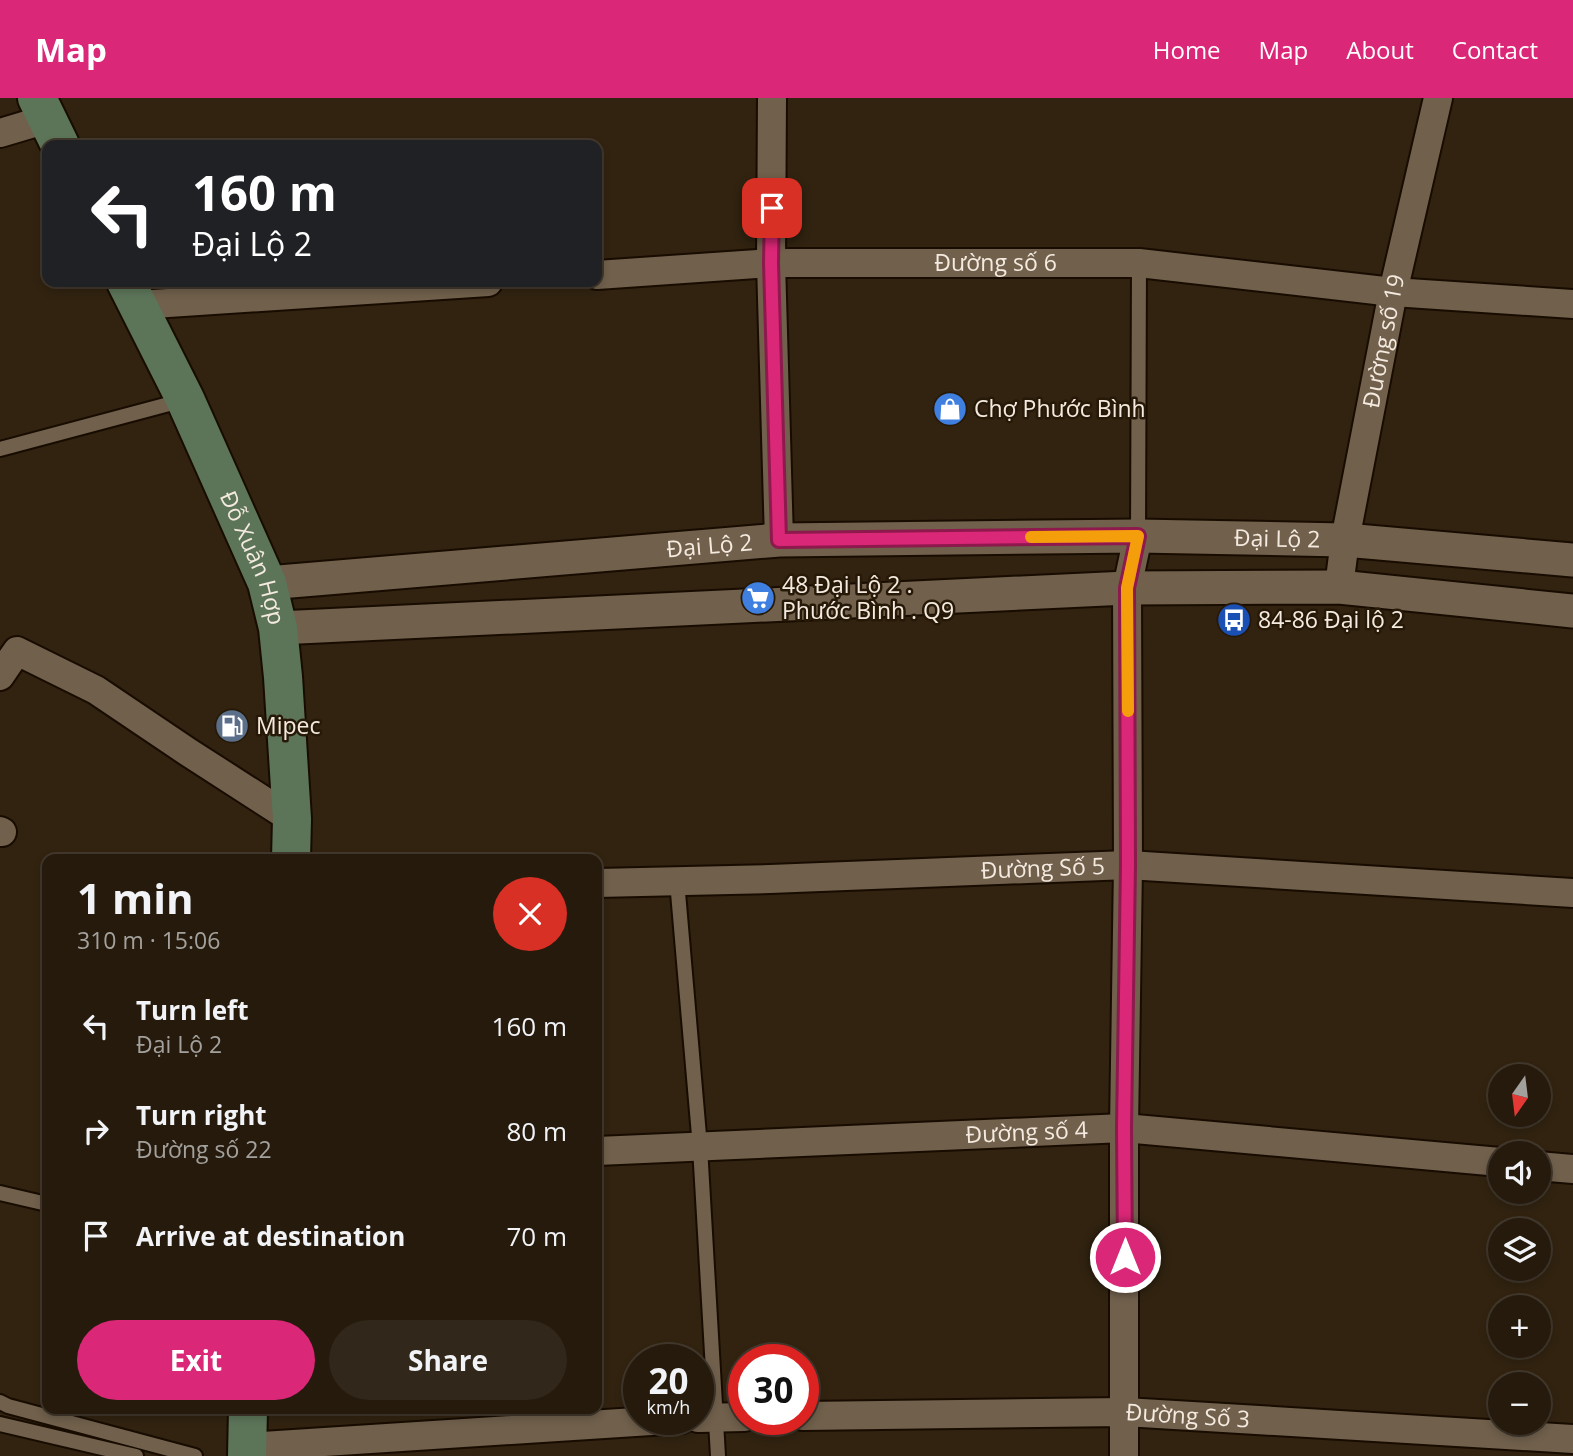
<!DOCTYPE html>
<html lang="en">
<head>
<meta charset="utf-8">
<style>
	body { margin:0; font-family:"Open Sans",sans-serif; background:#31271a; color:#f1f3f6; height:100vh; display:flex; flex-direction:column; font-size:26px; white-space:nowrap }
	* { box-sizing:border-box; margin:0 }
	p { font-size:23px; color:#a3a19d }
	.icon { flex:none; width:38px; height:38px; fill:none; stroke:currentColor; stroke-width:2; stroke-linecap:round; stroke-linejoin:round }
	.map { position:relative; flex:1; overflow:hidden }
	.drawer { position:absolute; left:42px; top:756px; width:560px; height:560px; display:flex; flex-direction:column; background:#251a0c; border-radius:14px; box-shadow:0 4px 10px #0003,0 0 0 2px #42382d }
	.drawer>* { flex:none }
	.top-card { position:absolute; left:42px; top:42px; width:560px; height:147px; border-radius:14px; box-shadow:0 4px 10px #0003,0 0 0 2px #42382d; background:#202124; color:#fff; overflow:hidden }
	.needle { width:46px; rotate:194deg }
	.buttons { position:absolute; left:1488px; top:966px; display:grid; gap:14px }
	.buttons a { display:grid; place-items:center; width:63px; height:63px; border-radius:50%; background:#251a0c; box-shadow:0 4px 10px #0003,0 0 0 2px #42382d; font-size:35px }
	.speed { position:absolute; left:623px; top:1246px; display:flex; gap:14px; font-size:35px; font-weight:700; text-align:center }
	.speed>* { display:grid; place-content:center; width:91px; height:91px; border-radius:50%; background:#251a0c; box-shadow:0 4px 10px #0003,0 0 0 2px #42382d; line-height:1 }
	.speed small { font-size:18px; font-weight:400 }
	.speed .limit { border:10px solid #d22; background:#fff; color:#111 }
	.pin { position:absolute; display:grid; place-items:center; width:60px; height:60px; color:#fff; margin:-30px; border-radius:14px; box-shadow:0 4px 10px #0006 }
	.me { position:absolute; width:77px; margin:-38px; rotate:0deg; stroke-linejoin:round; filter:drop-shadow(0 0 5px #0008) }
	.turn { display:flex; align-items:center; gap:24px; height:147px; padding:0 35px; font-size:32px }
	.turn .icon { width:91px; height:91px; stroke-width:2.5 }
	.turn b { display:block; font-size:49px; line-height:60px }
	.round { display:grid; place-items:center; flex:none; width:74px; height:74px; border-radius:37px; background:#31271a }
	.summary { display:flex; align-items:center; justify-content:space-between; height:119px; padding:0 35px }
	h1 { font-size:42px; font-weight:700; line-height:52px }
	.action { display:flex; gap:14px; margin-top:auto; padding:14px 35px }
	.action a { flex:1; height:80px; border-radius:42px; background:#db2777; color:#fff; font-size:28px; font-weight:700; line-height:80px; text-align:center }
	.action a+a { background:#31271a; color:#f1f3f6 }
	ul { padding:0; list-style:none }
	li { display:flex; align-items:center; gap:21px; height:105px; padding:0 35px }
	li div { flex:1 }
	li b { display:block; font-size:26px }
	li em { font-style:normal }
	header { display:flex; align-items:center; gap:42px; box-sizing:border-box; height:98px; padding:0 35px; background:#db2777; color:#fff }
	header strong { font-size:33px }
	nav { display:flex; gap:38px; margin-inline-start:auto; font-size:24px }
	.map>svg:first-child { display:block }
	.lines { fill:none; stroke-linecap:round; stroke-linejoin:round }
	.service-casing { stroke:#180c00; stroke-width:18 }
	.minor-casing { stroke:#180c00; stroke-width:32 }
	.tertiary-casing { stroke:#180c00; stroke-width:37 }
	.secondary-casing { stroke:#180c00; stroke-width:42 }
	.service { stroke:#70604c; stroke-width:14 }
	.minor { stroke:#70604c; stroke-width:28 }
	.tertiary { stroke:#70604c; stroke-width:33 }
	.secondary { stroke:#5c7559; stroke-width:38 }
	.route-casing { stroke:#8e194d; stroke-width:18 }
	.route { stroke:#db2777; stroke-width:12 }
	.slow { stroke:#f59e0b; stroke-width:12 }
	.labels { text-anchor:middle; stroke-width:5; stroke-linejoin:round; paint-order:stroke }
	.street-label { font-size:23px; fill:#f4eadf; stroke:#271907 }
	.poi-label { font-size:23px; fill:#f4eadf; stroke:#271907; text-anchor:start }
</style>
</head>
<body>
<header>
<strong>Map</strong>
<nav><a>Home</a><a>Map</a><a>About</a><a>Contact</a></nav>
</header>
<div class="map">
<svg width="1573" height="1358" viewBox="0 0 1573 1358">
	<rect width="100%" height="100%" fill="#312310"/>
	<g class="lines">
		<g class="service-casing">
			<path id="service" d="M 0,351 L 184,302
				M 1138,438 L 1139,165
				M 677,783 L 700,1049 L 718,1358
				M 0,1095 L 47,1106
				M 0,1304 L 8,1308 L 195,1358
				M 0,1326 L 136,1358"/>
		</g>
		<g class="minor-casing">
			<g id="minor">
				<path d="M 772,0 L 771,165 L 779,442"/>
				<path d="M 0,35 L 47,21"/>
				<path id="s1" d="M 597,177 L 771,165 L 1139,165 L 1393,194 L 1573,206"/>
				<path d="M 138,207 L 488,184"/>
				<path id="s2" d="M 1339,489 L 1345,442 L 1393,194 L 1438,0"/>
				<path d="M 0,578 L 17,553 L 96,592 L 188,654 L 292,721"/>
				<path d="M 0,733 L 2,734"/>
				<path id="s3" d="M 597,785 L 770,781 L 1128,767 L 1573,795"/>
				<path id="s4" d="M 597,1053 L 1124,1030 L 1500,1064"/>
				<path d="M 1538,1068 L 1573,1071"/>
				<path id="s5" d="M 803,1318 L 1125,1314 L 1573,1341"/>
				<path d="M 698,1320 L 744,1319"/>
				<path d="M 247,1349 L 682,1321"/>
				<path d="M 1124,1358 L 1124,1030 L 1128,767 L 1127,490 L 1138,438"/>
			</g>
		</g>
		<g class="tertiary-casing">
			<g id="tertiary">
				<path id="s6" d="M 267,485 L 779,442 L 1138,438 L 1345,442 L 1573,462"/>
				<path d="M 278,530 L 1127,490 L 1339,489 L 1573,513"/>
			</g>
		</g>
		<g class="secondary-casing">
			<g id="secondary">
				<path d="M 37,0 L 60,47"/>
				<path id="s7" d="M 126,184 L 185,301 L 267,485 L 278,530 L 283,579 L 292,721 L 291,761"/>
				<path d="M 247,1358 L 248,1311"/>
			</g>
		</g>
		<use href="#service" class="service"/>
		<use href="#minor" class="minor"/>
		<use href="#tertiary" class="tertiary"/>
		<use href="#secondary" class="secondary"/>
	</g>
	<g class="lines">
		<g class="route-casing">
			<path id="route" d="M 772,110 L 771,165 L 779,442 L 1138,438 L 1127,490 L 1128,766 L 1124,1030 L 1125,1159"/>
		</g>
		<use href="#route" class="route"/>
		<path class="slow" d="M 1031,439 L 1138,438 L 1127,490 L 1128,613"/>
	</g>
	<defs>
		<g id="shop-disc" transform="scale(1.75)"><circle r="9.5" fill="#3f7fe0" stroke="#271907"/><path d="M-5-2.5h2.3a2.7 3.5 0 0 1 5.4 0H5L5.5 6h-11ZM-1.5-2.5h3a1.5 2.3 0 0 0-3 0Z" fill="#fff"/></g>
		<g id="supermarket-disc" transform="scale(1.75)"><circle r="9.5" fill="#3f7fe0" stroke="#271907"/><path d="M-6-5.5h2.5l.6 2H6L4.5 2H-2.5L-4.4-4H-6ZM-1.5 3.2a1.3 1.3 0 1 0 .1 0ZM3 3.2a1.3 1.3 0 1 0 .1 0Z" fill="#fff"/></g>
		<g id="bus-disc" transform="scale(1.75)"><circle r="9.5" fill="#1a4fb4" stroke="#271907"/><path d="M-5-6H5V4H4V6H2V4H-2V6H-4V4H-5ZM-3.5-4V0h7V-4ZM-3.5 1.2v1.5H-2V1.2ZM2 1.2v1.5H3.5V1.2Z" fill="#fff"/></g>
		<g id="fuel-disc" transform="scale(1.75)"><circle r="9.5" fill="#5c6f8a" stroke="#271907"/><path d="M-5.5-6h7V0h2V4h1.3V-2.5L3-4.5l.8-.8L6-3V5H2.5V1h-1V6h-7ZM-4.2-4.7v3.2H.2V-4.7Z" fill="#fff"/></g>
	</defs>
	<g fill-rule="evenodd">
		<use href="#shop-disc" x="950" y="311"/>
		<use href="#supermarket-disc" x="758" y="500"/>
		<use href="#bus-disc" x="1234" y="522"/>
		<use href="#fuel-disc" x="232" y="628"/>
	</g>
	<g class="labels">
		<g class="street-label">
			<text dy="8" stroke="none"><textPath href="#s1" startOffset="399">Đường số 6</textPath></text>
			<text dy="8" stroke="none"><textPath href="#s2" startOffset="250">Đường số 19</textPath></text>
			<text dy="8" stroke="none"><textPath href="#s6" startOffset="1012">Đại Lộ 2</textPath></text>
			<text dy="8" stroke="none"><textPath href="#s6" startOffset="444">Đại Lộ 2</textPath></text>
			<text dy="8" stroke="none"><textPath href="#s7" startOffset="304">Đỗ Xuân Hợp</textPath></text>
			<text dy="8" stroke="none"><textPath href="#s3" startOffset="446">Đường Số 5</textPath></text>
			<text dy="8" stroke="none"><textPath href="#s4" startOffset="430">Đường số 4</textPath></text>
			<text dy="8" stroke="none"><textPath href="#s5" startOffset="385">Đường Số 3</textPath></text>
		</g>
		<g class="poi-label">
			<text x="974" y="319">Chợ Phước Bình</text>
			<text x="782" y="495">48 Đại Lộ 2 .<tspan x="782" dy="26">Phước Bình . Q9</tspan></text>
			<text x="1258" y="530">84-86 Đại lộ 2</text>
			<text x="256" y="636">Mipec</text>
		</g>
	</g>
</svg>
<div class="buttons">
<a><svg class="needle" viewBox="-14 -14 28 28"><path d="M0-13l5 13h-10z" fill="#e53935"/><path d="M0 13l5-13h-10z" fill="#a3a19d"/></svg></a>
<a><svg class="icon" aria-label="sound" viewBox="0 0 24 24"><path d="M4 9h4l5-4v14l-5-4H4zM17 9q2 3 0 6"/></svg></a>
<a><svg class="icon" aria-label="layers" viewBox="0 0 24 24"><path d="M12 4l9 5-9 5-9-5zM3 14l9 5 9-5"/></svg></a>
<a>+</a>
<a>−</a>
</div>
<div class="speed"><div>20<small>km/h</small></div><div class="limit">30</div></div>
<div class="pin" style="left:772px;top:110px;background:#d93025"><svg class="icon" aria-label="arrive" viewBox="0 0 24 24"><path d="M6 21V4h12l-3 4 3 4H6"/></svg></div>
<svg class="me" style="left:1125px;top:1159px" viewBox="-20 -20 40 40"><circle r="17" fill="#db2777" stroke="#fff" stroke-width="3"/><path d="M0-11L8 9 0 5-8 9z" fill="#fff"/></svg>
<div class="top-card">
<div class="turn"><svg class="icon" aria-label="left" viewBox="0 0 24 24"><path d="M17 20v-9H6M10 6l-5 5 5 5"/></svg><div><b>160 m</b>Đại Lộ 2</div></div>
</div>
<section class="drawer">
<div class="summary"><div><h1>1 min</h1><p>310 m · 15:06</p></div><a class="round" style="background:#d93025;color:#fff"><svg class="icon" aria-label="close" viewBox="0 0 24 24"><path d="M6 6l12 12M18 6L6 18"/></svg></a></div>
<ul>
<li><svg class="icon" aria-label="left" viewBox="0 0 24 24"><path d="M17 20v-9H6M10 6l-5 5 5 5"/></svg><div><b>Turn left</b><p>Đại Lộ 2</p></div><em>160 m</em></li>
<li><svg class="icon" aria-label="right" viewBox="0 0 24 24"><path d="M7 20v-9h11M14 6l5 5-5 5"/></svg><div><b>Turn right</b><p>Đường số 22</p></div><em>80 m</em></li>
<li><svg class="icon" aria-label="arrive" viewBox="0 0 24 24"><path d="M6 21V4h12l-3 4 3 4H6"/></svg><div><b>Arrive at destination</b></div><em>70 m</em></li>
</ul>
<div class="action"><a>Exit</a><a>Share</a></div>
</section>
</div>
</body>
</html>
